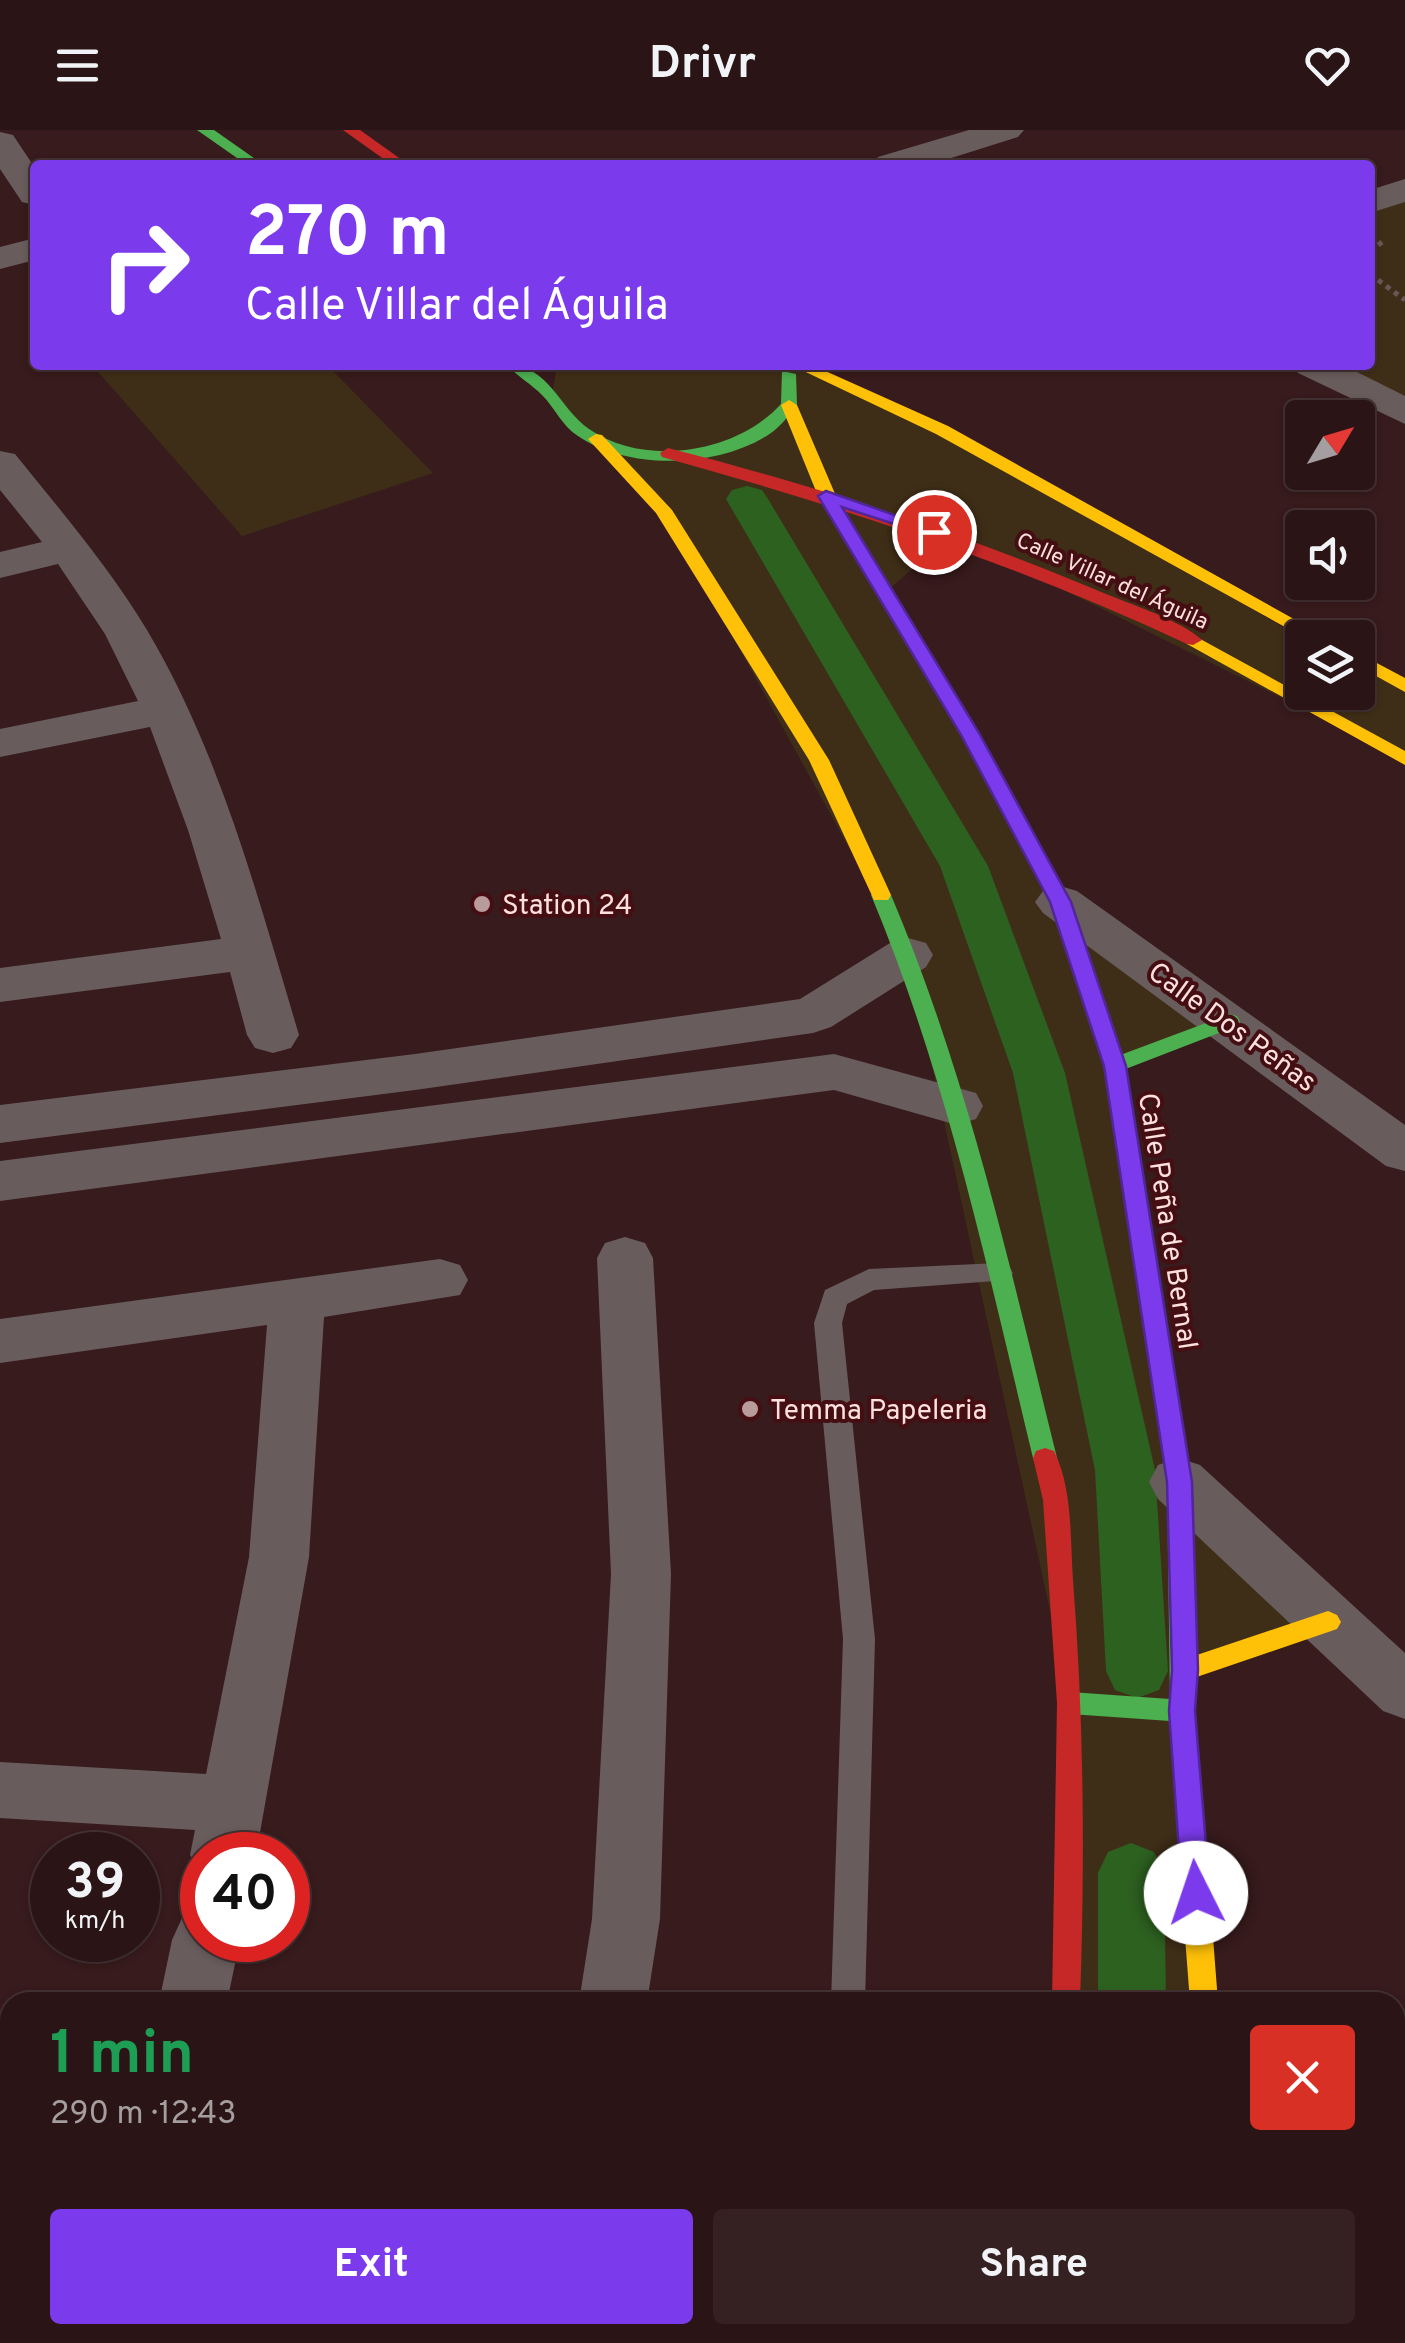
<!DOCTYPE html>
<html lang="en">
<head>
<meta charset="utf-8">
<style>
	body { margin:0; font-family:Overpass,sans-serif; background:#362122; color:#f1f3f6; height:100vh; display:flex; flex-direction:column; font-size:38px; white-space:nowrap }
	* { box-sizing:border-box; margin:0 }
	p { font-size:32px; color:#a59ea0 }
	.icon { flex:none; width:55px; height:55px; fill:none; stroke:currentColor; stroke-width:2; stroke-linecap:round; stroke-linejoin:round }
	.map { position:relative; flex:1; overflow:hidden }
	.details { position:absolute; left:0px; top:1862px; width:1405px; height:352px; display:flex; flex-direction:column; background:#2a1415; border-radius:30px 30px 0 0; box-shadow:0 2px 8px #0004,0 0 0 2px #463334 }
	.details>* { flex:none }
	.guide { position:absolute; left:30px; top:30px; width:1345px; height:210px; border-radius:10px; box-shadow:0 2px 8px #0004,0 0 0 2px #463334; background:#7c3aed; color:#fff; overflow:hidden }
	.needle { width:65px; rotate:52deg }
	.fabs { position:absolute; left:1285px; top:270px; display:grid; gap:20px }
	.fabs a { display:grid; place-items:center; width:90px; height:90px; border-radius:10px; background:#2a1415; box-shadow:0 2px 8px #0004,0 0 0 2px #463334; font-size:50px }
	.speed { position:absolute; left:30px; top:1702px; display:flex; gap:20px; font-size:50px; font-weight:700; text-align:center }
	.speed>* { display:grid; place-content:center; width:130px; height:130px; border-radius:50%; background:#2a1415; box-shadow:0 2px 8px #0004,0 0 0 2px #463334; line-height:1 }
	.speed small { font-size:25px; font-weight:400 }
	.speed .limit { border:15px solid #d22; background:#fff; color:#111 }
	.pin { position:absolute; display:grid; place-items:center; width:85px; height:85px; color:#fff; margin:-42px; border:5px solid #fff; border-radius:50%; box-shadow:0 2px 10px #0007 }
	.me { position:absolute; width:110px; margin:-55px; rotate:356deg; stroke-linejoin:round; filter:drop-shadow(0 0 8px #0008) }
	.turn { display:flex; align-items:center; gap:35px; height:210px; padding:0 50px; font-size:45px }
	.turn .icon { width:130px; height:130px; stroke-width:2.5 }
	.turn b { display:block; font-size:70px; line-height:85px }
	.round { display:grid; place-items:center; flex:none; width:105px; height:105px; border-radius:10px; background:#362122 }
	.overview { display:flex; align-items:center; justify-content:space-between; height:170px; padding:0 50px }
	h1 { font-size:60px; font-weight:700; line-height:75px; color:#1e9e55 }
	.button { display:flex; gap:20px; margin-top:auto; padding:20px 50px }
	.button a { flex:1; height:115px; border-radius:10px; background:#7c3aed; color:#fff; font-size:40px; font-weight:700; line-height:115px; text-align:center }
	.button a+a { background:#362122; color:#f1f3f6 }
	header { display:flex; justify-content:space-between; align-items:center; height:130px; padding:0 50px; background:#2a1415; font-size:45px; font-weight:700 }
	.map>svg:first-child { display:block }
	.green { fill:#3f2e17 }
	.lines { fill:none; stroke-linecap:round; stroke-linejoin:round }
	.canal { fill:#2d6120; fill-rule:evenodd }
	.path { stroke:#695758; stroke-width:5; stroke-dasharray:5 5; stroke-linecap:butt }
	.lane { fill:#695c5d; fill-rule:evenodd }
	.street { fill:#695c5d; fill-rule:evenodd }
	.fast { fill:#4caf50; fill-rule:evenodd }
	.slow { fill:#ffc107; fill-rule:evenodd }
	.jam { fill:#c62828; fill-rule:evenodd }
	.route { fill:#7c3aed; stroke:#51269a; stroke-width:2.5 }
	.poi-dot { fill:#b99b9b; stroke:#450e12; stroke-width:4 }
	.labels { text-anchor:middle; stroke-width:8; stroke-linejoin:round; paint-order:stroke }
	.far-street-label { font-size:22px; fill:#fee0df; stroke:#450e12 }
	.poi-label { font-size:28px; fill:#fee0df; stroke:#450e12; text-anchor:start }
	.street-label { font-size:28px; fill:#fee0df; stroke:#450e12 }
</style>
</head>
<body>
<header><svg class="icon" aria-label="menu" viewBox="0 0 24 24"><path d="M4 6h16M4 12h16M4 18h16"/></svg>Drivr<svg class="icon" aria-label="heart" viewBox="0 0 24 24"><path d="M12 20l-8-8c-3-5 5-10 8-4 3-6 11-1 8 4z"/></svg></header>
<div class="map">
<svg width="1405" height="2213" viewBox="0 0 1405 2213">
	<rect width="100%" height="100%" fill="#381b1c"/>
	<path class="green" d="M 1405,60 L 1405,282 L 1312,235 L 1370,235 L 1370,72 Z
		M 92,235 L 327,235 L 433,343 L 242,406 Z
		M 561,235 L 799,235 L 942,300 L 1302,508 L 1302,562 L 1358,562 L 1358,529 L 1405,556 L 1405,629 L 971,414 L 919,433 L 885,463 L 1060,772 L 1230,891 L 1115,936 L 1179,1352 L 1328,1492 L 1185,1540 L 1182,1581 L 1204,1872 L 1066,1872 L 1070,1573 L 908,825 L 663,380 L 552,266 L 556,241 Z"/>
	<g class="lines">
		<path class="canal" d="M 747,356 L 762,360 L 768,369 L 988,736 L 1065,943 L 1155,1340 L 1168,1541 L 1159,1560 L 1137,1568 L 1115,1560 L 1106,1541 L 1095,1340 L 1013,943 L 940,736 L 726,369 L 732,360 Z
			M 1131,1713 L 1154,1722 L 1164,1743 L 1166,1872 L 1098,1872 L 1098,1743 L 1108,1722 Z
			M 1104,2205 L 1178,2205 L 1179,2213 L 1105,2213 Z"/>
		<path class="path" d="M 1370,121 L 1385,110
			M 1370,144 L 1405,170"/>
		<path class="lane" d="M 999,1133 L 1009,1136 L 1013,1143 L 1009,1150 L 874,1160 L 847,1174 L 842,1193 L 875,1509 L 865,1872 L 831,1872 L 843,1509 L 814,1193 L 825,1160 L 869,1139 Z"/>
		<path class="street" d="M 969,0 L 1024,0 L 1018,7 L 929,35 L 873,35 L 878,27 Z
			M 0,2 L 13,5 L 35,38 L 35,75 L 22,72 L 0,39 Z
			M 1405,49 L 1405,72 L 1370,83 L 1370,60 Z
			M 35,108 L 35,130 L 0,139 L 0,117 Z
			M 1292,235 L 1343,235 L 1405,266 L 1405,294 L 1298,243 Z
			M 0,321 L 15,324 C 61,381 109,437 147,500 C 221,625 258,768 299,905 L 291,918 L 273,923 L 255,918 L 247,905 L 230,842 L 0,872 L 0,838 L 221,809 L 188,700 L 150,597 L 0,627 L 0,599 L 138,571 L 105,504 L 58,434 L 0,448 L 0,422 L 42,412 L 0,360 Z
			M 1060,756 L 1077,761 L 1405,995 L 1405,1041 L 1386,1036 L 1043,783 L 1035,772 L 1043,761 Z
			M 908,808 L 926,813 L 933,825 L 926,837 L 831,897 L 813,903 L 415,960 L 0,1013 L 0,975 L 415,924 L 800,869 L 890,813 Z
			M 834,924 L 976,963 L 983,976 L 976,989 L 957,995 L 834,960 L 0,1071 L 0,1031 Z
			M 625,1107 L 645,1113 L 653,1128 L 671,1444 L 660,1789 L 647,1872 L 579,1872 L 592,1789 L 611,1444 L 597,1128 L 605,1113 Z
			M 440,1129 L 460,1135 L 468,1150 L 460,1165 L 324,1187 L 309,1427 L 256,1725 L 202,1725 L 202,1747 L 190,1725 L 195,1700 L 0,1688 L 0,1632 L 206,1644 L 249,1427 L 267,1195 L 0,1233 L 0,1189 Z
			M 1179,1328 L 1200,1335 L 1405,1523 L 1405,1589 L 1383,1581 L 1158,1369 L 1149,1352 L 1158,1335 Z
			M 202,1781 L 202,1810 L 240,1810 L 227,1872 L 159,1872 L 172,1810 L 182,1788 Z
			M 0,2021 L 10,2021 L 10,2091 L 0,2091 Z
			M 525,2205 L 599,2205 L 597,2213 L 523,2213 Z"/>
		<path class="fast" d="M 197,0 L 214,0 L 264,35 L 247,35 Z
			M 507,235 C 549,235 558,277 589,299 C 645,338 737,323 781,274 L 782,241 L 796,244 L 797,275 C 789,285 781,296 771,303 C 720,338 628,341 578,306 C 562,296 555,278 542,265 C 531,254 517,246 507,235 Z
			M 881,758 L 891,765 C 968,947 1010,1137 1057,1328 L 1054,1335 L 1036,1335 L 1033,1328 C 987,1137 947,947 871,765 Z
			M 1230,884 L 1237,886 L 1240,891 L 1237,896 L 1123,940 L 1115,942 L 1104,935 L 1107,930 Z
			M 1118,948 L 1129,956 L 1191,1352 L 1198,1540 L 1195,1581 L 1208,1742 L 1204,1751 L 1194,1754 L 1184,1751 L 1180,1742 L 1170,1591 L 1070,1584 L 1061,1581 L 1057,1573 L 1061,1565 L 1070,1562 L 1170,1569 L 1167,1352 L 1107,956 Z
			M 1217,2205 L 1247,2205 L 1249,2213 L 1219,2213 Z"/>
		<path class="slow" d="M 791,235 L 812,235 L 948,296 L 1328,508 L 1305,508 L 936,304 Z
			M 789,270 L 797,275 L 836,366 L 979,603 L 1070,772 L 1126,935 L 1129,956 L 1126,961 L 1110,961 L 1104,935 L 1050,772 L 961,603 L 818,366 L 781,275 Z
			M 596,304 L 602,305 L 672,380 L 829,630 L 891,765 L 888,770 L 874,770 L 809,630 L 656,383 L 588,309 Z
			M 1193,505 L 1405,621 L 1405,635 L 1187,514 L 1184,510 Z
			M 1358,523 L 1405,548 L 1405,562 L 1358,536 Z
			M 1328,1481 L 1337,1485 L 1341,1492 L 1337,1499 L 1185,1551 L 1176,1548 L 1172,1540 L 1176,1532 Z
			M 1194,1730 L 1204,1733 L 1208,1742 L 1218,1872 L 1190,1872 L 1180,1742 L 1184,1733 Z
			M 1047,2205 L 1077,2205 L 1076,2213 L 1046,2213 Z"/>
		<path class="jam" d="M 343,0 L 360,0 L 409,35 L 392,35 Z
			M 668,318 C 817,356 965,404 1106,464 C 1133,475 1182,491 1202,510 L 1193,515 L 1187,514 C 1017,434 842,377 662,327 L 660,323 Z
			M 1045,1318 L 1054,1321 C 1073,1359 1070,1409 1073,1450 C 1084,1590 1085,1732 1080,1872 L 1052,1872 L 1057,1573 L 1043,1370 L 1033,1328 L 1036,1321 Z"/>
	</g>
	<path class="route" d="M 826,361 L 943,402 L 934,407 L 842,377 L 979,603 L 1071,772 L 1126,936 L 1192,1352 L 1198,1540 L 1195,1581 L 1210,1763 L 1205,1772 L 1196,1776 L 1186,1772 L 1182,1763 L 1169,1581 L 1172,1540 L 1167,1352 L 1104,936 L 1050,772 L 960,603 L 818,366 Z"/>
	<g class="poi-dot">
		<circle cx="482" cy="774" r="10"/>
		<circle cx="750" cy="1279" r="10"/>
	</g>
	<g class="labels">
		<g class="far-street-label">
			<text transform="translate(1113 450) rotate(24)" y="8">Calle Villar del Águila</text>
		</g>
		<g class="poi-label">
			<text x="502" y="784">Station 24</text>
			<text x="770" y="1289">Temma Papeleria</text>
		</g>
		<g class="street-label">
			<text transform="translate(1233 896) rotate(36)" y="10">Calle Dos Peñas</text>
			<text transform="translate(1169 1091) rotate(81)" y="10">Calle Peña de Bernal</text>
		</g>
	</g>
</svg>
<div class="fabs">
<a><svg class="needle" viewBox="-14 -14 28 28"><path d="M0-13l5 13h-10z" fill="#e53935"/><path d="M0 13l5-13h-10z" fill="#a59ea0"/></svg></a>
<a><svg class="icon" aria-label="sound" viewBox="0 0 24 24"><path d="M4 9h4l5-4v14l-5-4H4zM17 9q2 3 0 6"/></svg></a>
<a><svg class="icon" aria-label="layers" viewBox="0 0 24 24"><path d="M12 4l9 5-9 5-9-5zM3 14l9 5 9-5"/></svg></a>
</div>
<div class="speed"><div>39<small>km/h</small></div><div class="limit">40</div></div>
<div class="pin" style="left:934px;top:402px;background:#d93025"><svg class="icon" aria-label="arrive" viewBox="0 0 24 24"><path d="M6 21V4h12l-3 4 3 4H6"/></svg></div>
<svg class="me" style="left:1196px;top:1763px" viewBox="-20 -20 40 40"><circle r="19" fill="#fff"/><path d="M0-13L10 11 0 6-10 11z" fill="#7c3aed"/></svg>
<div class="guide">
<div class="turn"><svg class="icon" aria-label="right" viewBox="0 0 24 24"><path d="M7 20v-9h11M14 6l5 5-5 5"/></svg><div><b>270 m</b>Calle Villar del Águila</div></div>
</div>
<section class="details">
<div class="overview"><div><h1>1 min</h1><p>290 m · 12:43</p></div><a class="round" style="background:#d93025;color:#fff"><svg class="icon" aria-label="close" viewBox="0 0 24 24"><path d="M6 6l12 12M18 6L6 18"/></svg></a></div>
<div class="button"><a>Exit</a><a>Share</a></div>
</section>
</div>
</body>
</html>
